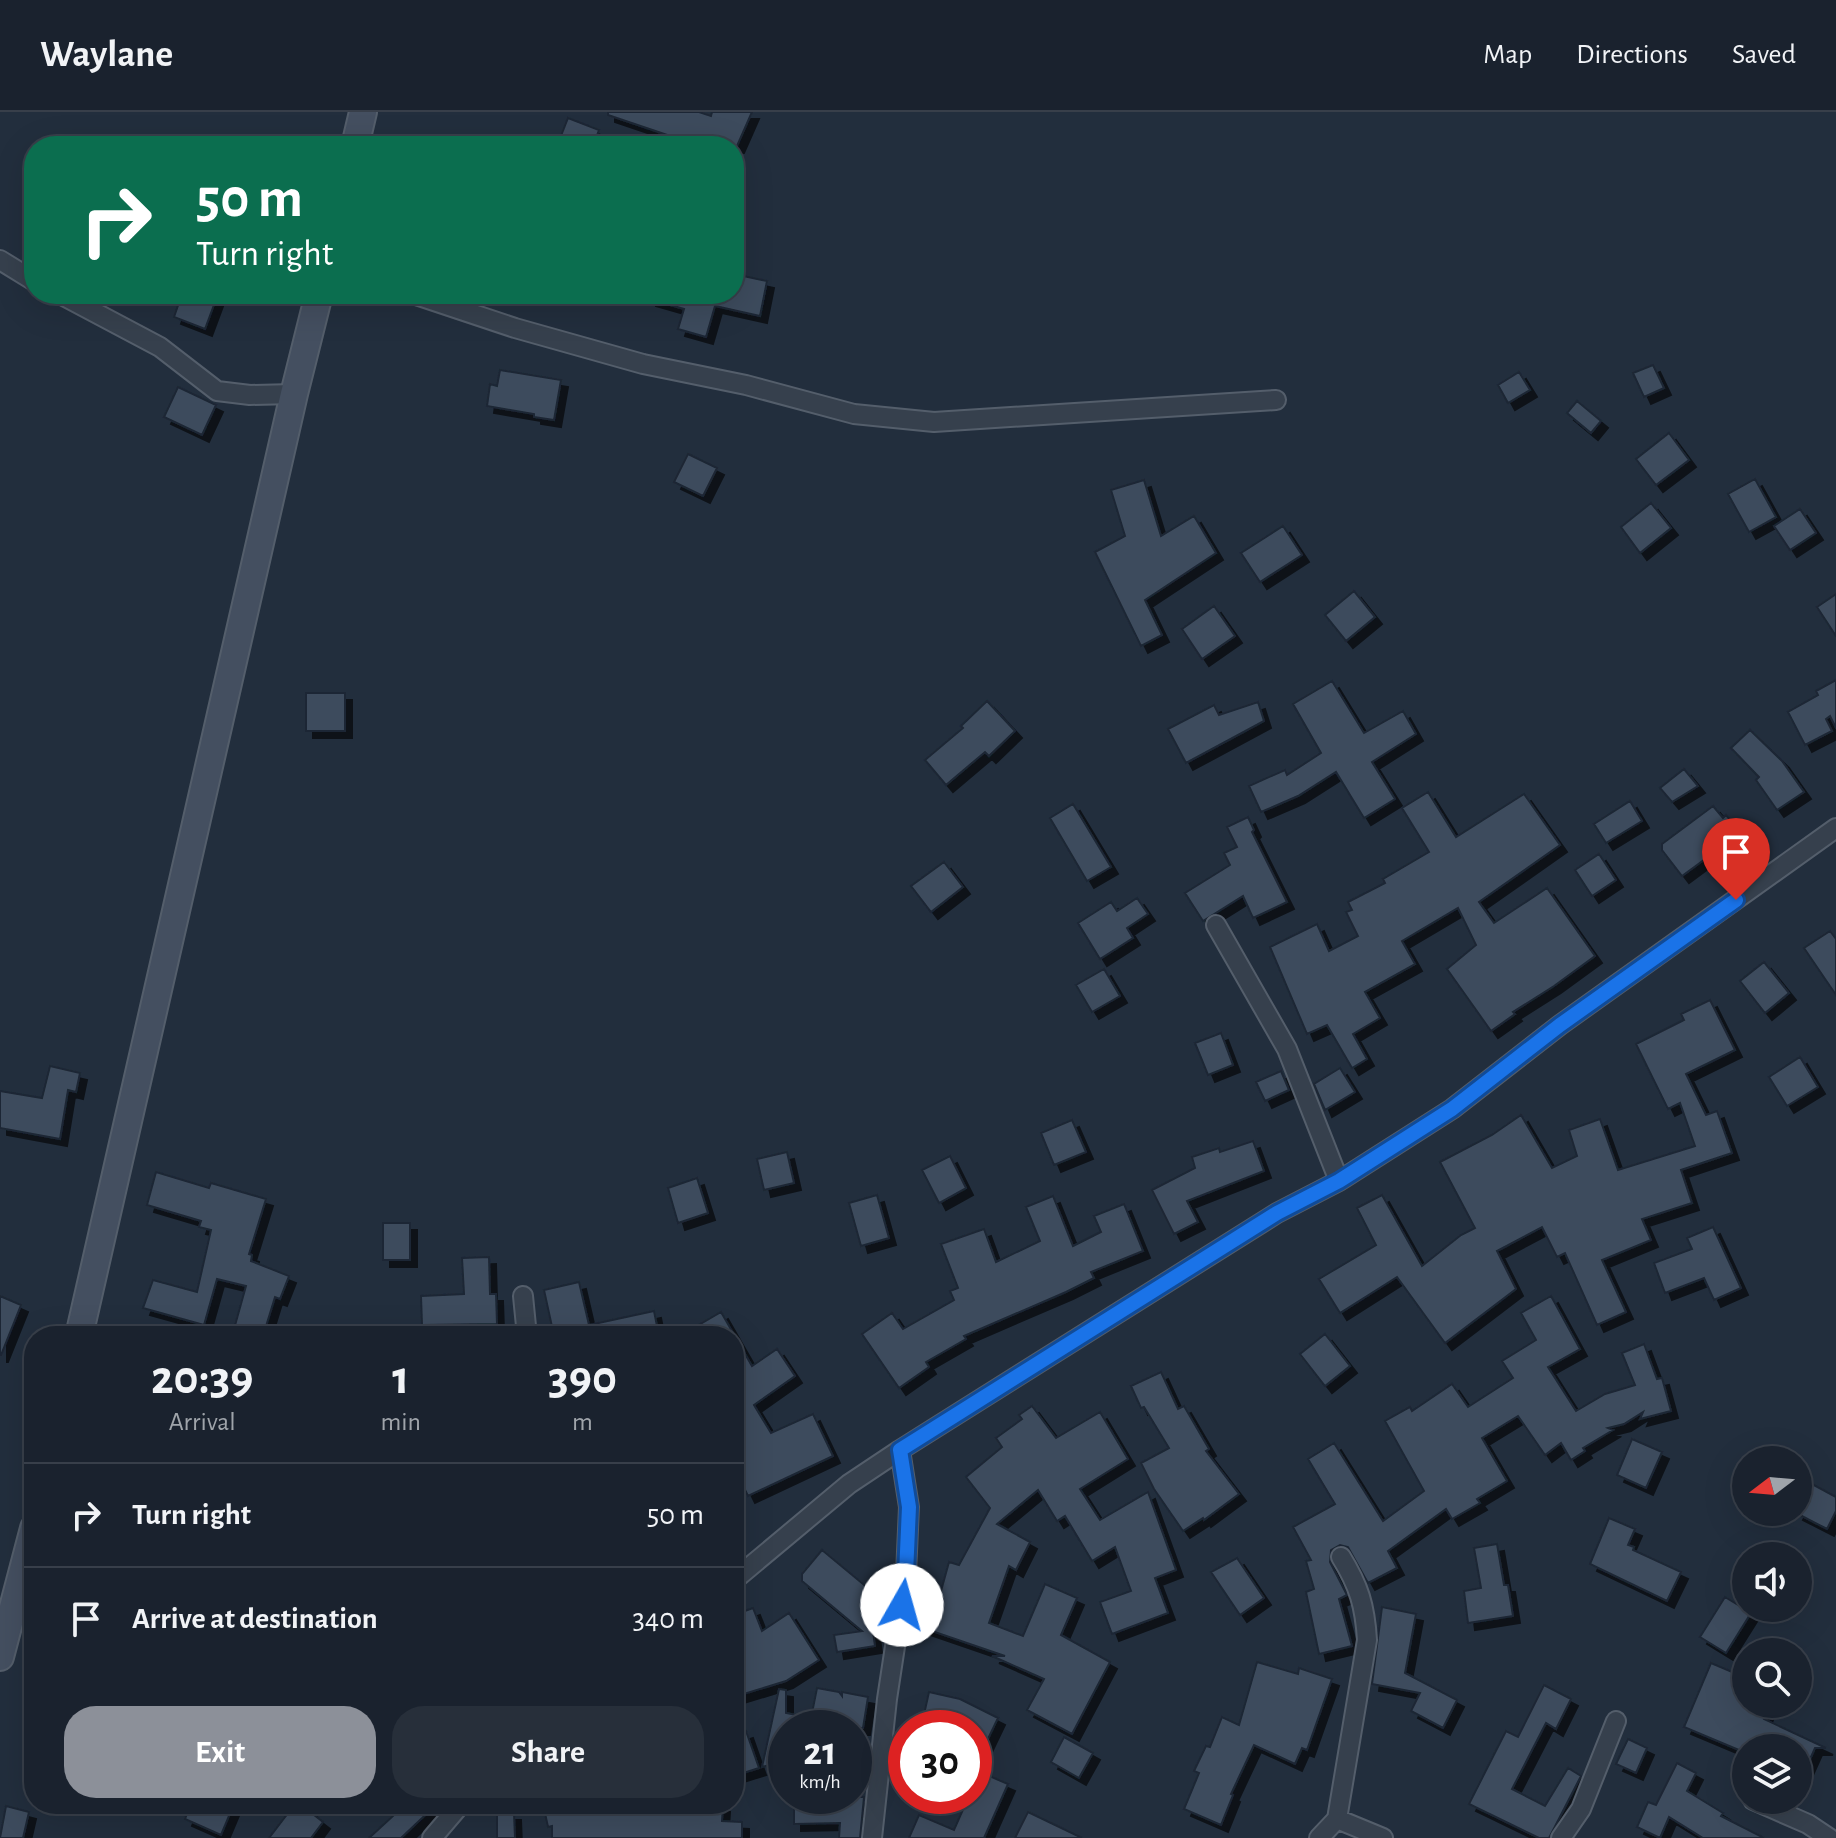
<!DOCTYPE html>
<html lang="en">
<head>
<meta charset="utf-8">
<style>
	body { margin:0; font-family:"Alegreya Sans",sans-serif; background:#272f3a; color:#f1f3f6; height:100vh; display:flex; flex-direction:column; font-size:30px; white-space:nowrap }
	* { box-sizing:border-box; margin:0 }
	p { font-size:26px; color:#9fa4aa }
	.icon { flex:none; width:44px; height:44px; fill:none; stroke:currentColor; stroke-width:2; stroke-linecap:round; stroke-linejoin:round }
	.map { position:relative; flex:1; overflow:hidden }
	.drawer { position:absolute; left:24px; top:1214px; width:720px; height:488px; display:flex; flex-direction:column; background:#1a222e; border-radius:32px; box-shadow:0 8px 32px #0002,0 0 0 2px #383f4a }
	.drawer>* { flex:none }
	.top-card { position:absolute; left:24px; top:24px; width:720px; height:168px; border-radius:32px; box-shadow:0 8px 32px #0002,0 0 0 2px #383f4a; background:#0b6e4f; color:#fff; overflow:hidden }
	.needle { width:52px; rotate:254deg }
	.fabs { position:absolute; left:1732px; top:1334px; display:grid; gap:16px }
	.fabs a { display:grid; place-items:center; width:80px; height:80px; border-radius:50%; background:#1a222e; box-shadow:0 8px 32px #0002,0 0 0 2px #383f4a; font-size:40px }
	.speed { position:absolute; left:768px; top:1598px; display:flex; gap:16px; font-size:40px; font-weight:700; text-align:center }
	.speed>* { display:grid; place-content:center; width:104px; height:104px; border-radius:50%; background:#1a222e; box-shadow:0 8px 32px #0002,0 0 0 2px #383f4a; line-height:1 }
	.speed small { font-size:20px; font-weight:400 }
	.speed .limit { border:12px solid #d22; background:#fff; color:#111 }
	.pin { position:absolute; display:grid; place-items:center; width:68px; height:68px; color:#fff; margin:-82px -34px; border-radius:50% 50% 50% 0; rotate:-45deg; box-shadow:0 0 8px #0007 }
	.pin .icon { rotate:45deg }
	.me { position:absolute; width:88px; margin:-44px; rotate:7deg; stroke-linejoin:round; filter:drop-shadow(0 0 6px #0008) }
	.turn { display:flex; align-items:center; gap:28px; height:168px; padding:0 40px; font-size:36px }
	.turn .icon { width:104px; height:104px; stroke-width:2.5 }
	.turn b { display:block; font-size:56px; line-height:68px }
	.eta { display:flex; justify-content:space-evenly; align-items:center; height:136px; text-align:center }
	.eta b { font-size:48px; font-weight:700; line-height:56px }
	.primary-button { display:flex; gap:16px; margin-top:auto; padding:16px 40px }
	.primary-button a { flex:1; height:92px; border-radius:32px; background:#8c9099; color:#fff; font-size:32px; font-weight:700; line-height:92px; text-align:center }
	.primary-button a+a { background:#272f3a; color:#f1f3f6 }
	ul { padding:0; list-style:none }
	li { display:flex; align-items:center; gap:24px; height:104px; padding:0 40px; border-top:2px solid #383f4a }
	li div { flex:1 }
	li b { display:block; font-size:30px }
	li em { font-style:normal }
	header { display:flex; align-items:center; gap:48px; box-sizing:border-box; height:112px; padding:0 40px; background:#1a222e; border-bottom:2px solid #383f4a }
	header strong { font-size:38px }
	nav { display:flex; gap:44px; margin-inline-start:auto; font-size:28px }
	.map>svg:first-child { display:block }
	.building { fill:#3e4c5d; stroke:#1d2734; stroke-width:2; filter:url(#shadow) }
	.lines { fill:none; stroke-linecap:round; stroke-linejoin:round }
	.minor-casing { stroke:#545e6b; stroke-width:22 }
	.secondary-casing { stroke:#545e6b; stroke-width:30 }
	.minor { stroke:#36404d; stroke-width:18 }
	.secondary { stroke:#444f60; stroke-width:26 }
	.route-casing { stroke:#114b97; stroke-width:20 }
	.route { stroke:#1a73e8; stroke-width:14 }
</style>
</head>
<body>
<header>
<strong>Waylane</strong>
<nav><a>Map</a><a>Directions</a><a>Saved</a></nav>
</header>
<div class="map">
<svg width="1836" height="1726" viewBox="0 0 1836 1726">
	<defs>
		<filter id="shadow"><feDropShadow dx="7" dy="7" stdDeviation="0" flood-color="#0009"/></filter>
	</defs>
	<rect width="100%" height="100%" fill="#222e3d"/>
	<path class="building" d="M 608,0 L 699,0 L 711,4 L 712,0 L 752,0 L 737,34 L 677,34 L 679,27 L 608,3 Z
		M 568,6 L 599,18 L 593,34 L 557,34 Z
		M 734,162 L 767,169 L 760,204 L 715,194 L 706,225 L 678,217 L 684,197 L 649,187 L 650,182 L 734,182 Z
		M 182,182 L 218,182 L 205,217 L 174,205 Z
		M 1653,253 L 1664,276 L 1644,285 L 1633,261 Z
		M 500,258 L 561,268 L 554,308 L 534,305 L 534,302 L 487,294 L 490,272 L 497,274 Z
		M 1519,260 L 1530,278 L 1508,291 L 1498,273 Z
		M 178,275 L 216,293 L 202,323 L 164,305 Z
		M 1577,289 L 1601,309 L 1591,321 L 1567,301 Z
		M 1669,321 L 1689,348 L 1656,373 L 1636,347 Z
		M 688,342 L 717,356 L 703,384 L 674,370 Z
		M 1755,367 L 1776,405 L 1749,420 L 1728,382 Z
		M 1144,368 L 1161,424 L 1194,404 L 1216,441 L 1145,488 L 1162,523 L 1141,534 L 1095,440 L 1125,424 L 1111,378 Z
		M 1651,391 L 1671,416 L 1640,441 L 1621,415 Z
		M 1800,397 L 1816,421 L 1790,438 L 1774,414 Z
		M 1283,414 L 1302,443 L 1260,470 L 1241,441 Z
		M 1354,479 L 1375,505 L 1346,529 L 1325,503 Z
		M 1836,482 L 1836,524 L 1817,495 Z
		M 1214,494 L 1235,524 L 1202,547 L 1182,517 Z
		M 1836,568 L 1836,616 L 1830,604 L 1826,607 L 1832,619 L 1805,633 L 1788,600 L 1818,583 L 1816,579 Z
		M 1332,569 L 1364,621 L 1403,599 L 1416,622 L 1372,650 L 1395,687 L 1364,706 L 1336,660 L 1298,684 L 1261,700 L 1249,674 L 1285,658 L 1287,663 L 1321,641 L 1293,592 Z
		M 306,581 L 345,581 L 345,619 L 306,619 Z
		M 987,589 L 1015,619 L 989,644 L 985,640 L 946,673 L 925,648 L 963,616 L 961,614 Z
		M 1258,590 L 1264,609 L 1186,651 L 1168,617 L 1214,593 L 1219,603 Z
		M 1750,618 L 1782,649 L 1804,680 L 1777,698 L 1756,668 L 1759,665 L 1731,636 Z
		M 1684,657 L 1698,674 L 1672,690 L 1660,676 Z
		M 1428,680 L 1456,725 L 1524,682 L 1560,733 L 1479,790 L 1494,811 L 1547,776 L 1595,844 L 1554,874 L 1513,900 L 1515,902 L 1491,919 L 1447,857 L 1476,833 L 1458,796 L 1402,829 L 1415,852 L 1365,880 L 1380,906 L 1353,922 L 1367,947 L 1352,956 L 1327,913 L 1307,922 L 1270,835 L 1317,812 L 1329,839 L 1358,824 L 1346,800 L 1352,798 L 1348,790 L 1385,771 L 1383,767 L 1429,740 L 1402,696 Z
		M 1630,689 L 1642,709 L 1606,731 L 1594,712 Z
		M 1073,692 L 1111,755 L 1087,769 L 1050,706 Z
		M 1713,694 L 1723,706 L 1726,703 L 1757,740 L 1734,760 L 1716,739 L 1682,764 L 1662,738 L 1662,732 Z
		M 1248,705 L 1254,718 L 1252,720 L 1287,790 L 1253,806 L 1243,784 L 1203,809 L 1185,781 L 1230,753 L 1224,741 L 1237,735 L 1227,715 Z
		M 1599,742 L 1616,768 L 1592,784 L 1575,758 Z
		M 944,750 L 963,775 L 931,800 L 911,774 Z
		M 1137,786 L 1148,802 L 1127,816 L 1133,826 L 1100,847 L 1078,811 L 1111,790 L 1117,799 Z
		M 1830,819 L 1836,827 L 1836,883 L 1804,836 Z
		M 1764,850 L 1789,881 L 1765,901 L 1740,869 Z
		M 1104,857 L 1120,884 L 1092,900 L 1076,873 Z
		M 1710,888 L 1735,938 L 1686,962 L 1706,1003 L 1717,999 L 1732,1041 L 1681,1058 L 1692,1091 L 1642,1107 L 1651,1128 L 1602,1148 L 1626,1200 L 1597,1213 L 1565,1141 L 1557,1145 L 1542,1115 L 1497,1139 L 1516,1177 L 1445,1231 L 1397,1165 L 1340,1201 L 1319,1167 L 1376,1133 L 1357,1096 L 1382,1083 L 1422,1154 L 1461,1123 L 1475,1116 L 1440,1050 L 1492,1023 L 1521,1003 L 1552,1056 L 1577,1044 L 1569,1018 L 1600,1007 L 1618,1058 L 1695,1034 L 1680,991 L 1668,997 L 1636,932 L 1684,908 L 1681,902 Z
		M 1221,921 L 1233,953 L 1208,963 L 1195,931 Z
		M 1800,945 L 1818,975 L 1787,994 L 1769,965 Z
		M 50,954 L 80,961 L 76,980 L 68,978 L 60,1027 L 0,1016 L 0,979 L 42,986 Z
		M 1340,956 L 1355,980 L 1325,998 L 1314,972 Z
		M 1281,959 L 1289,978 L 1265,989 L 1256,970 Z
		M 1072,1008 L 1086,1040 L 1054,1053 L 1041,1021 Z
		M 1253,1029 L 1264,1059 L 1187,1089 L 1198,1110 L 1174,1122 L 1152,1078 L 1195,1056 L 1192,1045 L 1219,1036 L 1220,1040 Z
		M 787,1040 L 794,1071 L 764,1078 L 757,1047 Z
		M 950,1044 L 966,1076 L 939,1091 L 922,1058 Z
		M 156,1060 L 209,1076 L 211,1071 L 266,1087 L 249,1142 L 252,1143 L 251,1149 L 289,1164 L 280,1187 L 275,1185 L 263,1224 L 234,1217 L 246,1174 L 217,1167 L 204,1213 L 143,1196 L 153,1168 L 197,1180 L 211,1118 L 199,1115 L 201,1109 L 147,1093 Z
		M 697,1066 L 708,1101 L 678,1111 L 668,1076 Z
		M 877,1083 L 889,1126 L 861,1134 L 849,1091 Z
		M 1053,1084 L 1073,1134 L 1101,1120 L 1094,1104 L 1124,1092 L 1143,1139 L 1091,1160 L 1094,1166 L 1066,1180 L 964,1224 L 966,1227 L 926,1250 L 929,1255 L 899,1276 L 862,1222 L 892,1201 L 903,1217 L 954,1188 L 950,1179 L 958,1176 L 941,1132 L 984,1117 L 996,1150 L 1040,1129 L 1026,1095 Z
		M 383,1111 L 410,1111 L 410,1148 L 383,1148 Z
		M 1713,1115 L 1741,1176 L 1714,1188 L 1704,1166 L 1665,1181 L 1654,1151 L 1692,1137 L 1687,1126 Z
		M 489,1145 L 490,1182 L 496,1182 L 497,1212 L 422,1213 L 421,1184 L 464,1182 L 462,1146 Z
		M 579,1170 L 589,1213 L 654,1199 L 659,1224 L 554,1224 L 544,1178 Z
		M 0,1184 L 21,1193 L 1,1243 L 0,1243 Z
		M 1551,1184 L 1580,1237 L 1548,1255 L 1576,1299 L 1605,1282 L 1635,1273 L 1622,1241 L 1644,1232 L 1657,1267 L 1662,1266 L 1671,1299 L 1640,1307 L 1643,1300 L 1624,1312 L 1608,1316 L 1613,1318 L 1583,1336 L 1585,1339 L 1571,1348 L 1561,1331 L 1545,1343 L 1518,1304 L 1482,1326 L 1507,1369 L 1477,1387 L 1480,1391 L 1452,1407 L 1446,1397 L 1388,1439 L 1397,1456 L 1368,1471 L 1348,1435 L 1340,1433 L 1331,1438 L 1330,1450 L 1347,1483 L 1339,1487 L 1352,1534 L 1319,1542 L 1306,1480 L 1314,1477 L 1306,1449 L 1311,1448 L 1293,1415 L 1335,1392 L 1308,1347 L 1334,1331 L 1383,1409 L 1424,1379 L 1385,1309 L 1410,1295 L 1412,1299 L 1452,1272 L 1468,1295 L 1513,1266 L 1502,1249 L 1536,1228 L 1521,1201 Z
		M 721,1200 L 752,1254 L 777,1237 L 795,1264 L 754,1293 L 771,1321 L 813,1302 L 833,1344 L 748,1384 L 734,1355 L 734,1224 L 680,1224 Z
		M 1325,1222 L 1350,1254 L 1325,1274 L 1300,1242 Z
		M 1161,1260 L 1178,1297 L 1184,1294 L 1209,1337 L 1206,1339 L 1239,1382 L 1204,1408 L 1203,1406 L 1183,1419 L 1154,1377 L 1141,1351 L 1169,1336 L 1144,1295 L 1141,1296 L 1131,1274 Z
		M 1032,1294 L 1056,1326 L 1100,1300 L 1128,1347 L 1080,1377 L 1100,1408 L 1148,1380 L 1176,1458 L 1155,1466 L 1168,1501 L 1112,1522 L 1100,1490 L 1131,1479 L 1115,1435 L 1092,1449 L 1065,1404 L 1057,1409 L 1038,1378 L 997,1412 L 1030,1430 L 1016,1458 L 1009,1454 L 989,1511 L 1023,1524 L 1045,1472 L 1077,1486 L 1061,1523 L 1110,1550 L 1072,1622 L 1027,1598 L 1044,1567 L 992,1544 L 1005,1544 L 923,1516 L 933,1488 L 938,1490 L 949,1450 L 959,1453 L 990,1396 L 966,1365 L 1002,1335 L 996,1326 L 1022,1307 L 1019,1303 Z
		M 1632,1327 L 1662,1340 L 1646,1376 L 1617,1363 Z
		M 1812,1372 L 1836,1385 L 1836,1399 L 1827,1417 L 1796,1401 Z
		M 1609,1406 L 1635,1417 L 1628,1433 L 1634,1435 L 1633,1438 L 1681,1460 L 1667,1489 L 1590,1452 Z
		M 1497,1432 L 1504,1473 L 1508,1473 L 1513,1504 L 1468,1511 L 1464,1479 L 1481,1476 L 1474,1436 Z
		M 822,1438 L 869,1477 L 879,1475 L 884,1495 L 870,1498 L 875,1534 L 837,1540 L 834,1523 L 862,1519 L 802,1469 L 802,1462 Z
		M 1237,1446 L 1264,1486 L 1240,1503 L 1211,1460 Z
		M 1725,1485 L 1751,1501 L 1726,1541 L 1700,1525 Z
		M 1382,1495 L 1416,1502 L 1405,1561 L 1457,1588 L 1443,1616 L 1411,1599 L 1420,1581 L 1372,1572 Z
		M 753,1496 L 762,1519 L 789,1501 L 819,1548 L 786,1569 L 734,1585 L 734,1503 Z
		M 1257,1550 L 1298,1562 L 1299,1556 L 1332,1567 L 1307,1638 L 1302,1636 L 1295,1652 L 1254,1633 L 1231,1682 L 1233,1683 L 1221,1713 L 1184,1697 L 1199,1661 L 1194,1659 L 1206,1634 L 1210,1635 L 1222,1605 L 1239,1613 Z
		M 1711,1551 L 1744,1565 L 1737,1582 L 1746,1585 L 1746,1592 L 1769,1592 L 1764,1607 L 1826,1636 L 1815,1636 L 1798,1674 L 1798,1636 L 1746,1636 L 1746,1641 L 1684,1615 Z
		M 1544,1573 L 1571,1587 L 1556,1617 L 1546,1611 L 1512,1677 L 1545,1694 L 1568,1656 L 1581,1664 L 1549,1726 L 1539,1726 L 1469,1692 L 1506,1619 L 1518,1625 Z
		M 817,1576 L 839,1580 L 842,1584 L 842,1580 L 868,1585 L 863,1616 L 786,1616 L 786,1653 L 777,1651 L 762,1655 L 779,1577 L 786,1578 L 786,1601 L 811,1606 Z
		M 929,1580 L 960,1587 L 998,1606 L 974,1656 L 974,1616 L 921,1616 Z
		M 746,1619 L 759,1656 L 734,1664 L 734,1623 Z
		M 1064,1625 L 1093,1641 L 1079,1666 L 1051,1650 Z
		M 1628,1627 L 1647,1636 L 1636,1661 L 1616,1652 Z
		M 1677,1651 L 1696,1661 L 1687,1679 L 1723,1701 L 1721,1704 L 1764,1726 L 1703,1726 L 1669,1705 L 1660,1726 L 1637,1715 L 1648,1690 L 1656,1693 Z
		M 980,1660 L 1008,1672 L 984,1726 L 909,1726 L 919,1703 L 954,1718 L 969,1684 L 974,1684 L 974,1673 Z
		M 794,1684 L 864,1685 L 860,1726 L 839,1726 L 840,1711 L 794,1712 Z
		M 191,1692 L 234,1692 L 221,1723 L 185,1707 Z
		M 295,1692 L 313,1692 L 309,1699 L 323,1710 L 311,1726 L 269,1726 Z
		M 406,1692 L 437,1692 L 401,1726 L 369,1726 Z
		M 543,1692 L 723,1693 L 722,1709 L 742,1710 L 742,1726 L 552,1726 L 552,1714 L 548,1715 Z
		M 6,1694 L 29,1700 L 23,1726 L 0,1726 Z
		M 1028,1700 L 1082,1726 L 1015,1726 Z
		M 497,1701 L 514,1701 L 515,1726 L 497,1726 Z"/>
	<g class="lines">
		<g class="minor-casing">
			<path id="minor" d="M 0,148 L 34,169
				M 60,182 L 160,235 L 217,279 L 250,283 L 294,282
				M 413,182 L 515,216 L 643,252 L 746,273 L 854,302 L 934,310 L 1276,288
				M 1216,813 L 1287,937 L 1339,1069
				M 523,1184 L 527,1224
				M 734,1468 L 849,1372 L 900,1338 L 1277,1101 L 1339,1069 L 1452,997 L 1560,913 L 1836,716
				M 1753,1688 L 1808,1712 L 1829,1726
				M 1337,1707 L 1383,1726
				M 432,1726 L 461,1692
				M 872,1726 L 887,1587 L 906,1462 L 909,1395 L 900,1338
				M 1319,1726 L 1337,1707 L 1367,1528 C 1365,1494 1359,1474 1341,1445
				M 1561,1726 L 1581,1697 L 1616,1609"/>
		</g>
		<g class="secondary-casing">
			<path id="secondary" d="M 355,34 L 363,0
				M 79,1224 L 294,282 L 319,182
				M 0,1545 L 34,1416"/>
		</g>
		<use href="#minor" class="minor"/>
		<use href="#secondary" class="secondary"/>
	</g>
	<g class="lines">
		<g class="route-casing">
			<path id="route" d="M 902,1493 L 906,1462 L 909,1395 L 900,1338 L 1277,1101 L 1339,1069 L 1452,997 L 1560,913 L 1736,788"/>
		</g>
		<use href="#route" class="route"/>
	</g>
</svg>
<div class="fabs">
<a><svg class="needle" viewBox="-14 -14 28 28"><path d="M0-13l5 13h-10z" fill="#e53935"/><path d="M0 13l5-13h-10z" fill="#9fa4aa"/></svg></a>
<a><svg class="icon" aria-label="sound" viewBox="0 0 24 24"><path d="M4 9h4l5-4v14l-5-4H4zM17 9q2 3 0 6"/></svg></a>
<a><svg class="icon" aria-label="search" viewBox="0 0 24 24"><circle cx="10" cy="10" r="6"/><path d="M15 15l6 6"/></svg></a>
<a><svg class="icon" aria-label="layers" viewBox="0 0 24 24"><path d="M12 4l9 5-9 5-9-5zM3 14l9 5 9-5"/></svg></a>
</div>
<div class="speed"><div>21<small>km/h</small></div><div class="limit">30</div></div>
<div class="pin" style="left:1736px;top:788px;background:#d93025"><svg class="icon" aria-label="arrive" viewBox="0 0 24 24"><path d="M6 21V4h12l-3 4 3 4H6"/></svg></div>
<svg class="me" style="left:902px;top:1493px" viewBox="-20 -20 40 40"><circle r="19" fill="#fff"/><path d="M0-13L10 11 0 6-10 11z" fill="#1a73e8"/></svg>
<div class="top-card">
<div class="turn"><svg class="icon" aria-label="right" viewBox="0 0 24 24"><path d="M7 20v-9h11M14 6l5 5-5 5"/></svg><div><b>50 m</b>Turn right</div></div>
</div>
<section class="drawer">
<div class="eta">
<div><b>20:39</b><p>Arrival</p></div>
<div><b>1</b><p>min</p></div>
<div><b>390</b><p>m</p></div>
</div>
<ul>
<li><svg class="icon" aria-label="right" viewBox="0 0 24 24"><path d="M7 20v-9h11M14 6l5 5-5 5"/></svg><div><b>Turn right</b></div><em>50 m</em></li>
<li><svg class="icon" aria-label="arrive" viewBox="0 0 24 24"><path d="M6 21V4h12l-3 4 3 4H6"/></svg><div><b>Arrive at destination</b></div><em>340 m</em></li>
</ul>
<div class="primary-button"><a>Exit</a><a>Share</a></div>
</section>
</div>
</body>
</html>
